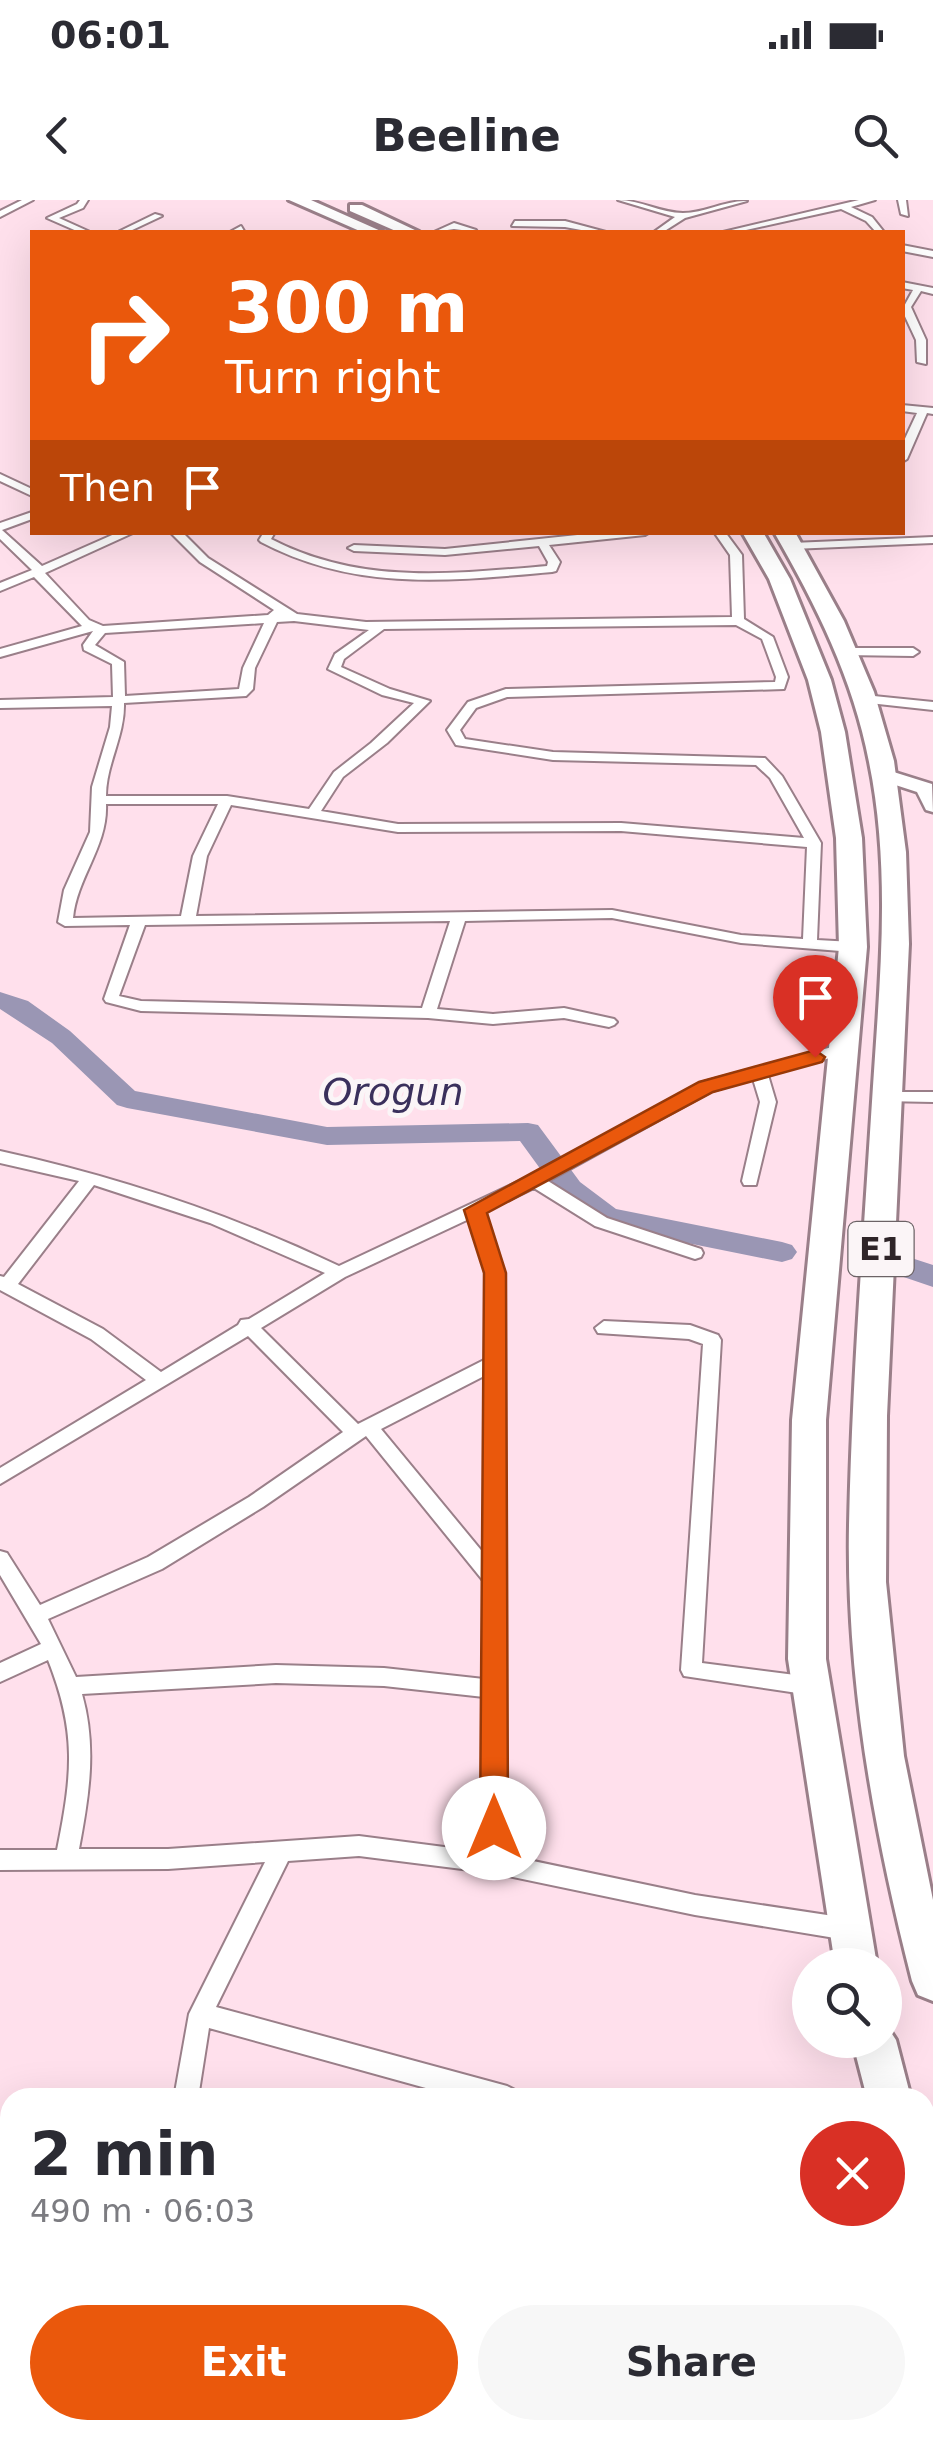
<!DOCTYPE html>
<html lang="en">
<head>
<meta charset="utf-8">
<style>
	body { margin:0; font-family:"DejaVu Sans",sans-serif; background:#f7f7f7; color:#2b2b33; height:100vh; display:flex; flex-direction:column; font-size:38px; white-space:nowrap }
	* { box-sizing:border-box; margin:0 }
	p { font-size:32px; color:#7c7c81 }
	.icon { flex:none; width:55px; height:55px; fill:none; stroke:currentColor; stroke-width:2; stroke-linecap:round; stroke-linejoin:round }
	.map { position:relative; flex:1; overflow:hidden }
	.side { position:absolute; left:0px; top:1888px; width:935px; height:352px; display:flex; flex-direction:column; background:#fff; border-radius:30px 30px 0 0; box-shadow:0 10px 40px #0002 }
	.side>* { flex:none }
	.hud { position:absolute; left:30px; top:30px; width:875px; height:305px; border-radius:0px; box-shadow:0 10px 40px #0002; background:#ea580c; color:#fff; overflow:hidden }
	.tools { position:absolute; left:792px; top:1748px; display:grid; gap:20px }
	.tools a { display:grid; place-items:center; width:110px; height:110px; border-radius:50%; background:#fff; box-shadow:0 10px 40px #0002; font-size:50px }
	.pin { position:absolute; display:grid; place-items:center; width:85px; height:85px; color:#fff; margin:-102px -42px; border-radius:50% 50% 50% 0; rotate:-45deg; box-shadow:0 0 10px #0007 }
	.pin .icon { rotate:45deg }
	.me { position:absolute; width:110px; margin:-55px; rotate:0deg; stroke-linejoin:round; filter:drop-shadow(0 0 8px #0008) }
	.turn { display:flex; align-items:center; gap:35px; height:210px; padding:0 30px; font-size:45px }
	.turn .icon { width:130px; height:130px; stroke-width:2.5 }
	.turn b { display:block; font-size:70px; line-height:85px }
	.then { display:flex; align-items:center; height:95px; padding:0 30px; background:#0003; gap:20px; font-size:38px }
	.round { display:grid; place-items:center; flex:none; width:105px; height:105px; border-radius:52px; background:#f7f7f7 }
	.headline { display:flex; align-items:center; justify-content:space-between; height:170px; padding:0 30px }
	h1 { font-size:60px; font-weight:700; line-height:75px }
	.primary-button { display:flex; gap:20px; margin-top:auto; padding:20px 30px }
	.primary-button a { flex:1; height:115px; border-radius:60px; background:#ea580c; color:#fff; font-size:40px; font-weight:700; line-height:115px; text-align:center }
	.primary-button a+a { background:#f7f7f7; color:#2b2b33 }
	.status { display:flex; justify-content:space-between; align-items:center; height:70px; padding:0 50px; background:#fff; direction:ltr }
	.status svg { height:28px; fill:currentColor }
	header { display:flex; justify-content:space-between; align-items:center; height:130px; padding:0 30px; background:#fff; font-size:45px; font-weight:700 }
	.map>svg:first-child { display:block }
	.lines { fill:none; stroke-linecap:round; stroke-linejoin:round }
	.stream { stroke:#9a96b4; stroke-width:6 }
	.river { fill:#9a96b4; fill-rule:evenodd }
	.street-casing { stroke:#9a7f89; stroke-width:4 }
	.secondary-casing { stroke:#9a7f89; stroke-width:5 }
	.highway-casing { stroke:#9a7f89; stroke-width:6 }
	.street { fill:#fff; fill-rule:evenodd }
	.secondary { fill:#fff; fill-rule:evenodd }
	.highway { fill:#fff; fill-rule:evenodd }
	.route { fill:#ea580c; stroke:#983908; stroke-width:2.5 }
	.labels { text-anchor:middle; stroke-width:10; stroke-linejoin:round; paint-order:stroke }
	.shield { fill:#fbf5f7; stroke:#6c6366; stroke-width:2.5 }
	.shield-label { font-size:32px; font-weight:bold; fill:#2e2428 }
	.water-label { font-size:38px; font-style:italic; fill:#3a305c; stroke:#fbf5f7 }
</style>
</head>
<body>
<div class="status"><b>06:01</b><svg viewBox="0 0 49 12"><path d="M0 12V9h3v3zM5 12V6h3v6zM10 12V3h3v9zM15 12V0h3v12zM26 1h20v11H26zM47 4h2v5h-2z"/></svg></div>
<header><svg class="icon" aria-label="back" viewBox="0 0 24 24"><path d="M15 5l-7 7 7 7"/></svg>Beeline<svg class="icon" aria-label="search" viewBox="0 0 24 24"><circle cx="10" cy="10" r="6"/><path d="M15 15l6 6"/></svg></header>
<div class="map">
<svg width="933" height="2238" viewBox="0 0 933 2238">
	<rect width="100%" height="100%" fill="#ffe0ec"/>
	<g class="lines">
		<path class="stream" d="M 925,2196 L 933,2175
			M 910,2238 L 913,2230"/>
		<path class="river" d="M 0,792 L 28,801 L 70,831 L 135,891 L 327,927 L 528,923 L 538,925 L 580,982 L 616,1009 L 782,1042 L 792,1045 L 797,1052 L 792,1059 L 782,1062 L 598,1025 L 560,996 L 520,941 L 327,945 L 127,908 L 117,905 L 52,843 L 0,809 Z
			M 896,1053 L 933,1065 L 933,1087 L 886,1071 L 881,1064 L 886,1057 Z"/>
		<g class="street-casing">
			<path id="street" d="M 22,0 L 33,0 L 0,17 L 0,11 Z
				M 80,0 L 88,0 L 83,8 L 59,18 L 90,32 L 79,32 L 47,18 L 77,4 Z
				M 618,0 C 640,0 661,13 683,13 C 705,13 726,0 747,1 L 685,18 L 663,32 L 654,32 L 675,17 Z
				M 859,0 L 875,0 L 851,7 L 872,17 L 884,32 L 876,32 L 866,21 L 841,9 L 737,32 L 723,32 Z
				M 898,0 L 906,0 L 908,16 L 901,14 Z
				M 155,14 L 162,16 L 128,32 L 118,32 Z
				M 515,21 L 565,21 L 606,32 L 592,32 L 565,27 L 512,26 Z
				M 454,23 L 476,30 L 477,32 L 454,29 L 434,32 Z
				M 241,26 L 244,31 L 230,32 Z
				M 902,45 L 933,51 L 933,57 L 902,51 Z
				M 902,82 L 933,88 L 933,94 L 921,91 L 911,107 L 926,140 L 926,164 L 917,162 L 916,140 L 902,110 L 913,90 L 902,88 Z
				M 902,205 L 933,208 L 933,214 L 927,213 L 907,259 L 902,262 L 902,245 L 917,213 L 902,211 Z
				M 0,274 L 32,289 L 32,296 L 0,281 Z
				M 32,312 L 32,319 L 2,330 L 42,366 L 119,332 L 135,332 L 45,373 L 89,420 L 103,426 L 268,415 L 274,410 L 200,362 L 170,332 L 182,332 L 208,358 L 297,414 L 366,422 L 732,417 L 730,355 L 714,332 L 725,332 L 742,355 L 744,419 L 773,437 L 788,477 L 784,489 L 507,497 L 476,508 L 460,530 L 465,539 L 553,552 L 765,558 L 782,576 L 821,643 L 817,740 L 853,742 L 860,747 L 853,752 L 741,743 L 612,718 L 465,721 L 437,809 L 493,814 L 564,808 L 614,819 L 617,822 L 614,825 L 609,827 L 564,818 L 493,824 L 428,818 L 141,811 L 106,802 L 104,799 L 130,725 L 65,726 L 58,722 L 64,690 L 90,632 L 92,587 L 110,527 L 112,506 L 0,508 L 0,500 L 113,497 L 112,464 L 84,450 L 83,445 L 93,431 L 0,457 L 0,449 L 82,426 L 34,377 L 0,391 L 0,383 L 32,370 L 0,339 L 0,323 ZM 294,421 L 369,430 L 335,454 L 328,469 L 382,495 L 414,503 L 371,543 L 334,572 L 309,609 L 227,596 L 106,596 C 106,564 125,536 124,503 L 246,496 L 253,489 L 255,468 L 277,422 ZM 264,423 L 243,468 L 239,489 L 125,496 L 124,462 L 95,445 L 105,433 ZM 736,425 L 762,439 L 776,477 L 775,482 L 506,489 L 468,502 L 447,530 L 456,545 L 553,560 L 756,565 L 770,578 L 804,638 L 621,623 L 398,624 L 321,611 L 343,577 L 387,543 L 430,501 L 390,489 L 341,467 L 344,459 L 384,429 ZM 106,604 L 218,604 L 193,656 L 181,716 L 73,718 C 77,677 108,646 106,604 ZM 231,605 L 398,632 L 621,631 L 807,647 L 803,739 L 741,735 L 612,710 L 196,716 L 207,656 ZM 450,721 L 422,808 L 141,801 L 119,796 L 145,725 Z
				M 264,332 L 275,332 L 271,339 C 360,385 451,374 547,366 L 548,362 L 539,346 L 445,355 L 354,351 L 348,348 L 354,345 L 445,349 L 606,332 L 650,332 L 645,335 L 549,345 L 560,362 L 556,371 L 552,372 C 449,381 356,392 261,342 L 259,340 Z
				M 933,337 L 933,343 L 792,349 L 786,346 L 792,343 Z
				M 847,448 L 913,448 L 919,452 L 913,456 L 843,455 L 843,449 Z
				M 864,495 L 933,502 L 933,510 L 860,502 L 860,496 Z
				M 843,844 L 848,845 L 851,849 L 848,853 L 768,875 L 776,902 L 756,985 L 744,985 L 742,981 L 760,902 L 753,879 L 712,891 L 548,981 L 607,1018 L 701,1049 L 703,1053 L 701,1057 L 695,1059 L 595,1026 L 534,988 L 484,1012 L 504,1073 L 505,1655 L 695,1695 L 847,1718 L 855,1722 L 858,1729 L 855,1736 L 847,1740 L 695,1715 L 494,1673 L 359,1656 L 288,1661 L 216,1807 L 507,1886 L 515,1890 L 519,1898 L 462,1898 L 209,1828 L 198,1898 L 174,1898 L 189,1814 L 265,1662 L 168,1669 L 0,1670 L 0,1650 L 57,1650 C 72,1575 77,1533 48,1460 L 0,1482 L 0,1463 L 41,1444 L 0,1375 L 0,1351 L 7,1353 L 40,1405 L 148,1357 L 249,1297 L 343,1232 L 248,1136 L 0,1284 L 0,1268 L 146,1180 L 91,1139 L 0,1090 L 0,1076 L 4,1077 L 79,981 L 0,963 L 0,951 C 118,977 230,1014 339,1066 L 541,971 L 700,883 ZM 94,985 L 210,1023 L 325,1073 L 249,1119 L 241,1120 L 238,1125 L 161,1172 L 103,1129 L 18,1084 ZM 469,1019 L 486,1073 L 486,1159 L 358,1224 L 261,1128 L 345,1077 ZM 486,1175 L 485,1355 L 381,1229 ZM 366,1236 L 485,1383 L 484,1479 L 384,1468 L 276,1465 L 76,1477 L 48,1419 L 162,1369 L 263,1307 ZM 276,1483 L 384,1486 L 484,1497 L 483,1652 L 359,1636 L 168,1649 L 79,1649 C 89,1596 97,1547 82,1494 Z
				M 888,892 L 933,892 L 933,902 L 882,901 L 880,897 L 882,893 Z
				M 604,1121 L 690,1125 L 718,1135 L 721,1140 L 702,1463 L 811,1477 L 818,1480 L 821,1486 L 818,1492 L 811,1495 L 684,1476 L 681,1470 L 703,1144 L 689,1139 L 598,1133 L 595,1128 Z
				M 10,2109 L 10,2138 L 0,2143 L 0,2114 Z
				M 619,2230 L 645,2230 L 642,2238 L 616,2238 Z"/>
		</g>
		<g class="secondary-casing">
			<path id="secondary" d="M 884,569 L 932,584 L 933,612 L 926,610 L 917,592 L 877,579 L 877,571 Z"/>
		</g>
		<g class="highway-casing">
			<path id="highway" d="M 289,0 L 311,0 L 383,32 L 362,32 Z
				M 350,5 L 362,5 L 419,32 L 398,32 L 350,11 Z
				M 742,332 L 763,332 L 790,379 L 831,480 L 845,532 L 862,638 L 867,747 L 826,1220 L 826,1459 L 877,1765 L 835,1765 L 788,1459 L 792,1220 L 839,747 L 836,638 L 821,532 L 808,480 L 769,379 Z
				M 774,332 L 795,332 L 844,421 L 874,492 L 894,561 L 906,652 L 909,744 L 887,1216 L 886,1382 L 904,1556 L 933,1700 L 933,1801 L 918,1795 L 912,1781 C 874,1632 846,1479 849,1325 C 852,1179 864,1032 873,886 C 880,778 891,669 869,562 C 853,479 816,405 774,332 Z
				M 885,1823 L 896,1840 L 911,1898 L 867,1898 L 852,1840 L 885,1840 Z
				M 925,2000 L 933,2003 L 933,2069 L 925,2066 Z"/>
		</g>
		<use href="#street" class="street"/>
		<use href="#secondary" class="secondary"/>
		<use href="#highway" class="highway"/>
	</g>
	<path class="route" d="M 815,850 L 825,857 L 822,862 L 713,892 L 487,1013 L 506,1073 L 508,1628 L 504,1637 L 494,1641 L 484,1637 L 480,1628 L 484,1073 L 464,1010 L 699,882 Z"/>
	<g class="labels">
		<rect class="shield" x="848.5" y="1022" width="65" height="54" rx="8"/>
		<g class="shield-label">
			<text x="881" y="1060">E1</text>
		</g>
		<g class="water-label">
			<text x="393" y="905">Orogun</text>
		</g>
	</g>
</svg>
<div class="tools">
<a><svg class="icon" aria-label="search" viewBox="0 0 24 24"><circle cx="10" cy="10" r="6"/><path d="M15 15l6 6"/></svg></a>
</div>
<div class="pin" style="left:815px;top:857px;background:#d93025"><svg class="icon" aria-label="arrive" viewBox="0 0 24 24"><path d="M6 21V4h12l-3 4 3 4H6"/></svg></div>
<svg class="me" style="left:494px;top:1628px" viewBox="-20 -20 40 40"><circle r="19" fill="#fff"/><path d="M0-13L10 11 0 6-10 11z" fill="#ea580c"/></svg>
<div class="hud">
<div class="turn"><svg class="icon" aria-label="right" viewBox="0 0 24 24"><path d="M7 20v-9h11M14 6l5 5-5 5"/></svg><div><b>300 m</b>Turn right</div></div>
<div class="then">Then<svg class="icon" aria-label="arrive" viewBox="0 0 24 24"><path d="M6 21V4h12l-3 4 3 4H6"/></svg></div>
</div>
<section class="side">
<div class="headline"><div><h1>2 min</h1><p>490 m · 06:03</p></div><a class="round" style="background:#d93025;color:#fff"><svg class="icon" aria-label="close" viewBox="0 0 24 24"><path d="M6 6l12 12M18 6L6 18"/></svg></a></div>
<div class="primary-button"><a>Exit</a><a>Share</a></div>
</section>
</div>
</body>
</html>
